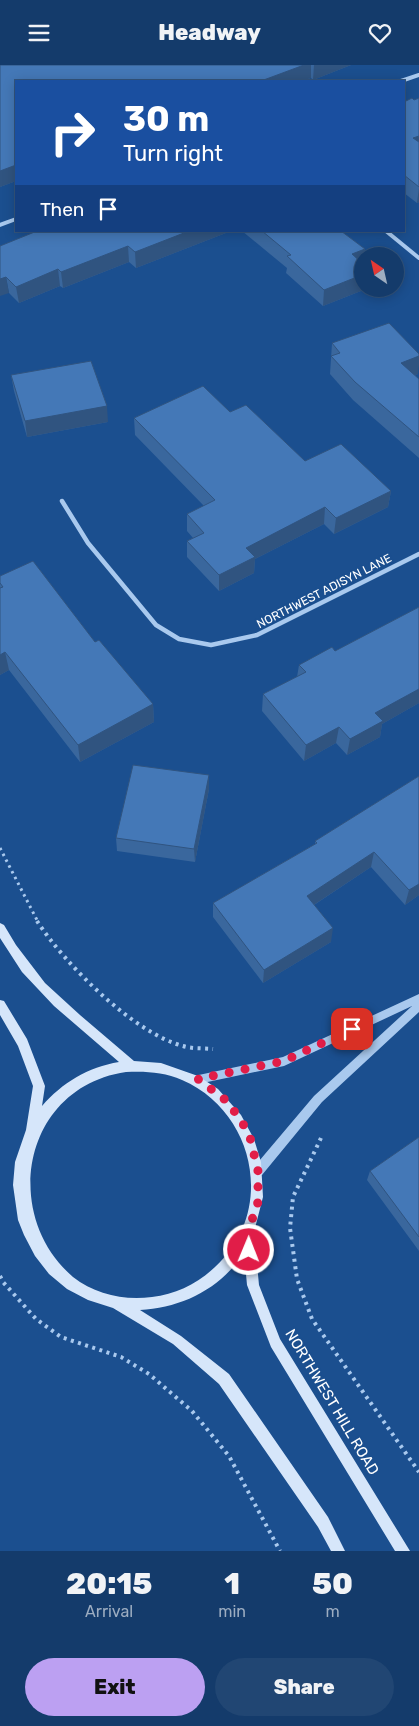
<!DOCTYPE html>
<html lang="en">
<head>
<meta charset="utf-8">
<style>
	body { margin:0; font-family:Rubik,sans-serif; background:#214673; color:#f1f3f6; height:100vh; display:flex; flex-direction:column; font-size:19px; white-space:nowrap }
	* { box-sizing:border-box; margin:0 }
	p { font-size:16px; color:#9dadc1 }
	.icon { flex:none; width:28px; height:28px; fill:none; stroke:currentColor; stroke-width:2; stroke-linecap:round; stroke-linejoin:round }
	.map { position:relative; height:1486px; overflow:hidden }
	.drawer { display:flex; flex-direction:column; background:#143b6b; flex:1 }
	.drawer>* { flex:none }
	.top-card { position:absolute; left:15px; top:15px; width:390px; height:152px; border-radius:0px; box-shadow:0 2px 12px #0003,0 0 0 1px #33557e; background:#1a4fa0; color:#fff; overflow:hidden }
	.needle { width:32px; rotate:326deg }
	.controls { position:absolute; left:354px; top:182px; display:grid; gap:10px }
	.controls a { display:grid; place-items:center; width:50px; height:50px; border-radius:50%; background:#143b6b; box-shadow:0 2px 12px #0003,0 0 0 1px #33557e; font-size:25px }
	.pin { position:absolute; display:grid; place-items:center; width:42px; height:42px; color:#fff; margin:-21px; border-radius:10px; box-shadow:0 2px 8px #0006 }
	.me { position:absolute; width:55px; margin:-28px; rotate:1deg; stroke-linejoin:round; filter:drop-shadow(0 0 4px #0008) }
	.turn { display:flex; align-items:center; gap:18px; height:105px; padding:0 25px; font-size:22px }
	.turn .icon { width:65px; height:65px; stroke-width:2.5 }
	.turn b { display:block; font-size:35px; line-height:42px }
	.then { display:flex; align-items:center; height:48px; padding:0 25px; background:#0003; gap:10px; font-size:19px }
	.eta { display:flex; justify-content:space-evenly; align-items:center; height:85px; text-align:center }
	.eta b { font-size:30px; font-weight:800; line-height:35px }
	.cta { display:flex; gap:10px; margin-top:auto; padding:10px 25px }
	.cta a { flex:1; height:58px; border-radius:30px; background:#bca0f2; color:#111; font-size:20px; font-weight:800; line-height:58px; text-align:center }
	.cta a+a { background:#214673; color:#f1f3f6 }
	header { display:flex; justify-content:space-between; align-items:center; height:65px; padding:0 25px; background:#143b6b; font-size:22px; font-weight:800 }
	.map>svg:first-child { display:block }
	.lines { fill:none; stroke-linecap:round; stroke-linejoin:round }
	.path-far1 { stroke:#a9c9ee; stroke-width:3; stroke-dasharray:2.5 4; stroke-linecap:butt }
	.path { stroke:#a9c9ee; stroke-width:4; stroke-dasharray:3 4.5; stroke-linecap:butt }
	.minor-far1 { stroke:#a9c9ee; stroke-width:4 }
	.minor { stroke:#a9c9ee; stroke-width:4.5 }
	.tertiary { fill:#a9c9ee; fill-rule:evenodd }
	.secondary { fill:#d6e6fa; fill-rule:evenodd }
	.wall { fill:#3a679d }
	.shaded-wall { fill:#305480 }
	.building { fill:#4478b7; stroke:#305480 }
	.route { stroke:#e11d48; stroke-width:9; stroke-dasharray:0 16.2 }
	.labels { text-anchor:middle; stroke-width:4; stroke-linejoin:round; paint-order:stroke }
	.street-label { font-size:12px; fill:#fff; stroke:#1b4f8f }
	.near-street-label { font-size:15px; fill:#fff; stroke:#1b4f8f }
</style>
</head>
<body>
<header><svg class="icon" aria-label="menu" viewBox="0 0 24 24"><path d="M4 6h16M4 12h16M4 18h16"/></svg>Headway<svg class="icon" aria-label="heart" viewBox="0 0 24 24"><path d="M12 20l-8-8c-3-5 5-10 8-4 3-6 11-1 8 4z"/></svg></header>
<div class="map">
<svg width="419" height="1486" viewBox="0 0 419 1486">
	<rect width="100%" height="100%" fill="#1b4f8f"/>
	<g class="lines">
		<path class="path-far1" d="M 0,783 L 38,857"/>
		<path class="path" d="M 37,856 C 64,898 133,968 183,981 C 192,984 203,983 213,984
			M 321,1073 L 293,1132 L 290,1163 L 297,1214 L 312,1254 L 419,1407
			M 0,1211 L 3,1217 L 36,1254 L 61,1272 L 121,1292 L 149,1309 L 192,1346 L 229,1391 L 280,1486"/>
		<path class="minor-far1" d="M 401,16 L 419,10
			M 0,160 L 16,154
			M 386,166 L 419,193"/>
		<path class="minor" d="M 62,436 L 88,478 L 156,560 L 179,574 L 211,580 L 257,570 L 419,489"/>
		<path class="tertiary" d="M 419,929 L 419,947 L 322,1037 L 262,1110 L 258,1111 L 254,1110 L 253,1106 L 254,1102 L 314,1031 L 412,941 L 284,1001 L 198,1019 L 194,1017 L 193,1014 L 194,1011 L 283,992 Z"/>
		<path class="secondary" d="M 0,858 L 4,860 L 16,880 L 45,918 L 80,950 L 134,996 L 161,998 L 198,1011 L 218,1024 L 241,1050 L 254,1074 L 261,1097 L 263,1132 L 254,1167 L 259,1220 L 280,1274 L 410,1486 L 395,1486 L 271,1282 L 247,1220 L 244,1187 C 222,1223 182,1243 140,1245 L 181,1271 L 229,1309 L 328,1452 L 345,1486 L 331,1486 L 318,1462 L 219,1319 L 173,1279 L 113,1243 L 88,1235 L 67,1224 L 49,1209 L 35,1191 L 24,1170 L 18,1155 L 13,1120 L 15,1097 L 26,1065 L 33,1021 L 18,981 L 0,950 L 0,935 L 4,936 L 27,974 L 45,1021 L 42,1041 C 62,1018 88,1002 119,997 L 54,941 L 22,907 L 0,873 ZM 126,1007 C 145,1006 164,1007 182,1015 C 256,1047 276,1147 215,1202 C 197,1219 176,1229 152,1232 C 124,1236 95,1229 73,1212 C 0,1149 23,1022 126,1007 Z"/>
	</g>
	<path class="wall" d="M 0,0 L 351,0 L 313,15 L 311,13 L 302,16 L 16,16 L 16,116 L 0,122 Z
		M 419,33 L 419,137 L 417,138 L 404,128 L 404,37 L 414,35 Z
		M 62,166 L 231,166 L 136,203 L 129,197 L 63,223 L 60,221 L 19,238 L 9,228 L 0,181 Z
		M 242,166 L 341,166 L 365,184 L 364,191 L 362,191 L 362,224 L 366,224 L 323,241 L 286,208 L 287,203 Z
		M 332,278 L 418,309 L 415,310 L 419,314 L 419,393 L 353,335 L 330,309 Z
		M 11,310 L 108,357 L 27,372 L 14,326 Z
		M 230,347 L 305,396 L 391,426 L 388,442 L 334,469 L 324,459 L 255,494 L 254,508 L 219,526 L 187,492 L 187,476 L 193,473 L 187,466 L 187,449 L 204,441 L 135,370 L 134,353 Z
		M 0,511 L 95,577 L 153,639 L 154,657 L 80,697 L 9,605 L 0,610 Z
		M 419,542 L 419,638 L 382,659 L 380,672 L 347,690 L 336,678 L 304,696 L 262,646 L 263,629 L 297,612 L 299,600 L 335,586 Z
		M 419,711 L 419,830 L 405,840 L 371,802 L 314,840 L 331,877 L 263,918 L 213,852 L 213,838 L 315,779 L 315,776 Z
		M 209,724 L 195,797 L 117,786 L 116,773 Z
		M 419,1072 L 419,1186 L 367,1115 L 370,1106 Z"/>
	<path class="shaded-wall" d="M 304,0 L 311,0 L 311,13 L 302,16 L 261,16 Z
		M 314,0 L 351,0 L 313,15 Z
		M 419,71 L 419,86 L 413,73 Z
		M 16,100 L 16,116 L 0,122 L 0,106 Z
		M 419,122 L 419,137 L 417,138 Z
		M 189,166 L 231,166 L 136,203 L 135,187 Z
		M 128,181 L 129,197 L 63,223 L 61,207 Z
		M 365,184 L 364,191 L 362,191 L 362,200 L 352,189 Z
		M 58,204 L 60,221 L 19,238 L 16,222 Z
		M 362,210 L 362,224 L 366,224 L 323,241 L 324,225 Z
		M 6,212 L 9,228 L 0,231 L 0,214 Z
		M 419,291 L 419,300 L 418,309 L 398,316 L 401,298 Z
		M 107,341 L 108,357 L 27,372 L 25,356 Z
		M 391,426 L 388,442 L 334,469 L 336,453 Z
		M 325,442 L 324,459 L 255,494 L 254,508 L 219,526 L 219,510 L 246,483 Z
		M 5,587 L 9,605 L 0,610 L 0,590 Z
		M 419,624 L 419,638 L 382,659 L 380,672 L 347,690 L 350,674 L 375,648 Z
		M 153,639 L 154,657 L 80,697 L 78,680 Z
		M 339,662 L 336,678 L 304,696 L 306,680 Z
		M 209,710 L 209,724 L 195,797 L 194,784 Z
		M 374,787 L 371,802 L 306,845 L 307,831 Z
		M 419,819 L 419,830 L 405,840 L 409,825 Z
		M 333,863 L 331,877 L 263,918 L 264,905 Z"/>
	<path class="building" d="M 0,0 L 304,0 L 261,16 L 16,16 L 16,100 L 0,106 Z
		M 412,33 L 414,35 L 419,33 L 419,71 L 413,73 L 419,77 L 419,122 L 404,110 L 404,37 Z
		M 37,166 L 59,166 L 60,167 L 62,166 L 189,166 L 135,187 L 128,181 L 61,207 L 58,204 L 16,222 L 6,212 L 0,214 L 0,181 Z
		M 262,166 L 341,166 L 365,184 L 352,189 L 362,198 L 362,210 L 324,225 L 287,191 L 291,190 Z
		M 389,258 L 419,289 L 419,291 L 401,298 L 419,314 L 419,372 L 355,317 L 331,291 L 340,288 L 332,278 Z
		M 91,296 L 107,341 L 25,356 L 11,310 Z
		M 203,321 L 230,347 L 246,340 L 305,396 L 341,379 L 391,426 L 336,453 L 325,442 L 246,483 L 255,492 L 219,510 L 187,476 L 204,468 L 187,449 L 215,435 L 134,353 Z
		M 33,496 L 95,577 L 99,575 L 153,639 L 78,680 L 5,587 L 0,590 L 0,523 L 3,522 L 0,518 L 0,511 Z
		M 419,542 L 419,624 L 375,648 L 383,656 L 350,674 L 339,662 L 306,680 L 263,629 L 306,607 L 299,600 L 332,582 L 335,586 Z
		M 133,700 L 209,710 L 194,784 L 116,773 Z
		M 419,711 L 419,819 L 409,825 L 374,787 L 307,831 L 333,863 L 264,905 L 213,838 L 317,778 L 315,776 Z
		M 419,1072 L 419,1172 L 370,1106 Z"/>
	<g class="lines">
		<path class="route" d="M 249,1185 L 248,1167 L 258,1137 L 258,1106 L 249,1068 L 228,1037 L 198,1014 L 284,996 L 352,964"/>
	</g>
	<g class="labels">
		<g class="street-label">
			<text transform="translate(324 526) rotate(-27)" y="4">NORTHWEST ADISYN LANE</text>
		</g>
		<g class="near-street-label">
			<text transform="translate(332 1337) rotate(59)" y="5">NORTHWEST HILL ROAD</text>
		</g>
	</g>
</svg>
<div class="controls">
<a><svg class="needle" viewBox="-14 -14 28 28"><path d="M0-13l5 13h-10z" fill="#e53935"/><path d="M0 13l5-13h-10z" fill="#9dadc1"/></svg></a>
</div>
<div class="pin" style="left:352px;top:964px;background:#d93025"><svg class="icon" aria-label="arrive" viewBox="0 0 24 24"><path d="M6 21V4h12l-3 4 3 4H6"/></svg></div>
<svg class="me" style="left:249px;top:1185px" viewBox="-20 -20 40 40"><circle r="17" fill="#e11d48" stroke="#fff" stroke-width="3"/><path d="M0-11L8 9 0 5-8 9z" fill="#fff"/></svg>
<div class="top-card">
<div class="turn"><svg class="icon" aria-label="right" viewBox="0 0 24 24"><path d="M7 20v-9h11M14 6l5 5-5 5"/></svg><div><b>30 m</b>Turn right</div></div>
<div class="then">Then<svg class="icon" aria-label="arrive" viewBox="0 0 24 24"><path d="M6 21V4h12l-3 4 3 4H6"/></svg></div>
</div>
</div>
<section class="drawer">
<div class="eta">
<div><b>20:15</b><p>Arrival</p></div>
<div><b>1</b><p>min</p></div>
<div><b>50</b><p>m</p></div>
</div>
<div class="cta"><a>Exit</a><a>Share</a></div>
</section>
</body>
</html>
